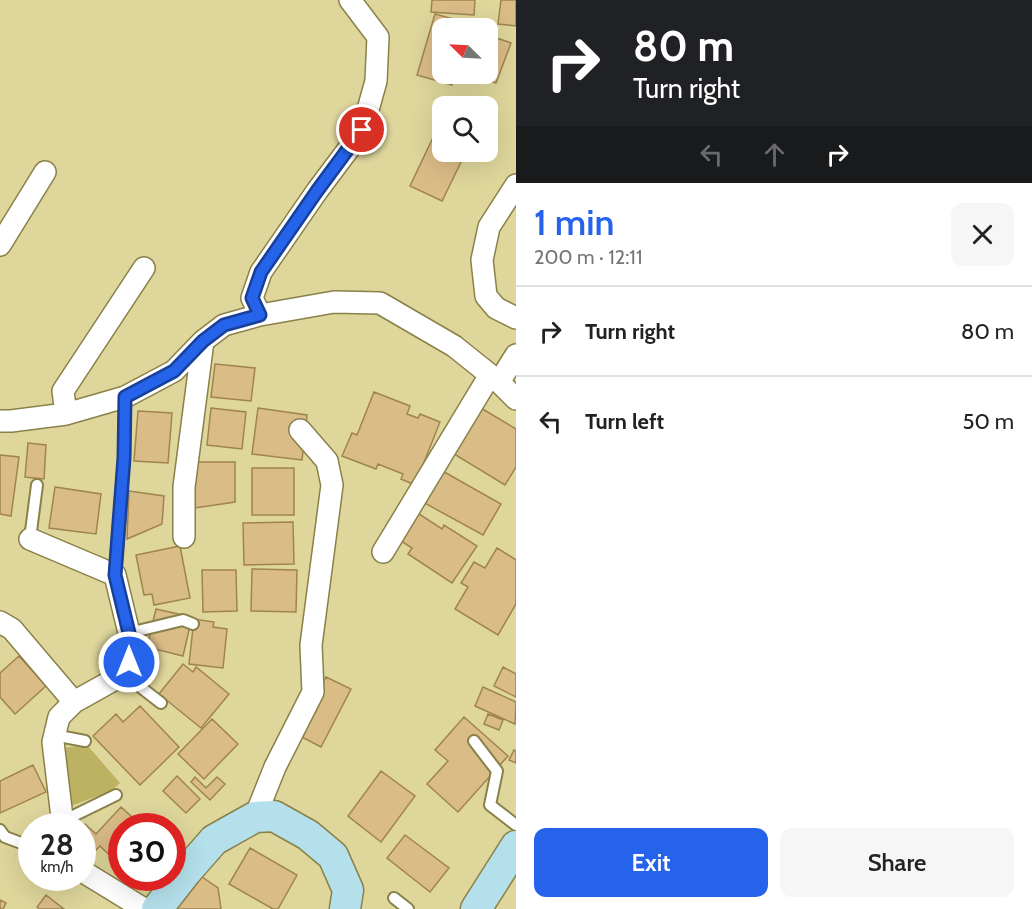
<!DOCTYPE html>
<html lang="en">
<head>
<meta charset="utf-8">
<style>
	body { margin:0; font-family:Cabin,sans-serif; background:#f6f6f6; color:#222; height:100vh; display:flex; flex-direction:column; font-size:22px; white-space:nowrap }
	* { box-sizing:border-box; margin:0 }
	p { font-size:20px; color:#767676 }
	.icon { flex:none; width:33px; height:33px; fill:none; stroke:currentColor; stroke-width:2; stroke-linecap:round; stroke-linejoin:round }
	.map { position:relative; flex:1; overflow:hidden }
	.side { display:flex; flex-direction:column; background:#fff; width:516px }
	.side>* { flex:none }
	.banner { background:#202124; color:#fff; overflow:hidden }
	.needle { width:39px; rotate:294deg }
	.controls { position:absolute; left:432px; top:18px; display:grid; gap:12px }
	.controls a { display:grid; place-items:center; width:66px; height:66px; border-radius:12px; background:#fff; box-shadow:0 6px 24px #0002; font-size:30px }
	.speed { position:absolute; left:18px; top:813px; display:flex; gap:12px; font-size:30px; font-weight:700; text-align:center }
	.speed>* { display:grid; place-content:center; width:78px; height:78px; border-radius:50%; background:#fff; box-shadow:0 6px 24px #0002; line-height:1 }
	.speed small { font-size:15px; font-weight:400 }
	.speed .limit { border:9px solid #d22; background:#fff; color:#111 }
	.pin { position:absolute; display:grid; place-items:center; width:51px; height:51px; color:#fff; margin:-26px; border:3px solid #fff; border-radius:50%; box-shadow:0 2px 6px #0007 }
	.me { position:absolute; width:66px; margin:-33px; rotate:0deg; stroke-linejoin:round; filter:drop-shadow(0 0 4px #0008) }
	.turn { display:flex; align-items:center; gap:21px; height:126px; padding:0 18px; font-size:27px }
	.turn .icon { width:78px; height:78px; stroke-width:2.5 }
	.turn b { display:block; font-size:42px; line-height:51px }
	.lanes { display:flex; align-items:center; height:57px; padding:0 18px; background:#0003; justify-content:center; gap:30px; direction:ltr }
	.lanes .off { opacity:.35 }
	.round { display:grid; place-items:center; flex:none; width:63px; height:63px; border-radius:12px; background:#f6f6f6 }
	.overview { display:flex; align-items:center; justify-content:space-between; height:102px; padding:0 18px }
	h1 { font-size:36px; font-weight:600; line-height:45px; color:#2563eb }
	.button { display:flex; gap:12px; margin-top:auto; padding:12px 18px }
	.button a { flex:1; height:69px; border-radius:12px; background:#2563eb; color:#fff; font-size:24px; font-weight:600; line-height:69px; text-align:center }
	.button a+a { background:#f6f6f6; color:#222 }
	ul { padding:0; list-style:none }
	li { display:flex; align-items:center; gap:18px; height:90px; padding:0 18px; border-top:2px solid #e0e0e0 }
	li div { flex:1 }
	li b { display:block; font-size:22px }
	li em { font-style:normal }
	main { display:flex; flex:1; min-height:0 }
	.map>svg:first-child { display:block }
	.green { fill:#bdb261 }
	.building { fill:#dabc87; stroke:#a08450; stroke-width:1.5 }
	.lines { fill:none; stroke-linecap:round; stroke-linejoin:round }
	.lane-casing { stroke:#898149; stroke-width:14 }
	.street-casing { stroke:#898149; stroke-width:24 }
	.secondary-casing { stroke:#898149; stroke-width:33 }
	.lane { stroke:#fff; stroke-width:10 }
	.street { stroke:#fff; stroke-width:21 }
	.secondary { stroke:#b4e0eb; stroke-width:30 }
	.route-casing { stroke:#184099; stroke-width:15 }
	.route { stroke:#2563eb; stroke-width:10 }
</style>
</head>
<body>
<main>
<div class="map">
<svg width="516" height="909" viewBox="0 0 516 909">
	<rect width="100%" height="100%" fill="#ded69b"/>
	<path class="green" d="M 87,745 L 120,783 L 111,791 L 71,806 L 62,748 Z"/>
	<path class="building" d="M 432,0 L 475,0 L 474,15 L 431,12 Z
		M 501,0 L 516,0 L 516,26 L 498,24 Z
		M 435,14 L 457,20 L 455,28 L 442,28 L 442,74 L 455,74 L 452,85 L 417,75 Z
		M 488,35 L 511,43 L 496,83 L 470,74 L 488,74 Z
		M 438,127 L 442,129 L 442,152 L 466,152 L 442,201 L 410,186 Z
		M 215,364 L 255,368 L 251,401 L 211,397 Z
		M 374,392 L 410,406 L 407,414 L 418,418 L 420,414 L 440,422 L 415,485 L 401,479 L 403,474 L 378,464 L 376,469 L 342,456 L 352,433 L 357,435 Z
		M 211,408 L 246,412 L 242,449 L 207,445 Z
		M 258,408 L 307,415 L 302,460 L 252,454 Z
		M 481,408 L 516,429 L 516,467 L 505,485 L 454,454 Z
		M 138,411 L 172,413 L 168,463 L 134,461 Z
		M 28,443 L 46,445 L 44,479 L 25,477 Z
		M 0,455 L 19,457 L 11,516 L 0,514 Z
		M 195,462 L 235,462 L 235,502 L 195,508 Z
		M 252,468 L 294,468 L 294,515 L 252,515 Z
		M 439,469 L 501,504 L 483,535 L 421,501 Z
		M 55,487 L 101,494 L 96,534 L 49,528 Z
		M 129,491 L 164,496 L 162,524 L 127,539 Z
		M 413,510 L 442,529 L 444,525 L 477,546 L 452,583 L 408,554 L 412,548 L 395,537 Z
		M 293,522 L 294,564 L 244,565 L 243,523 Z
		M 180,546 L 190,598 L 154,605 L 152,594 L 144,595 L 136,555 Z
		M 497,548 L 516,560 L 516,604 L 498,635 L 455,609 L 468,587 L 461,583 L 474,562 L 485,568 Z
		M 252,569 L 297,570 L 296,612 L 251,611 Z
		M 202,570 L 236,570 L 237,611 L 203,612 Z
		M 156,609 L 192,617 L 183,656 L 147,647 Z
		M 194,619 L 214,622 L 213,627 L 227,629 L 223,668 L 189,664 Z
		M 19,656 L 46,686 L 15,714 L 0,697 L 0,673 Z
		M 183,664 L 193,672 L 196,667 L 229,694 L 201,728 L 159,694 Z
		M 503,667 L 516,674 L 516,697 L 494,686 Z
		M 326,677 L 351,689 L 321,747 L 296,734 Z
		M 483,687 L 516,702 L 515,724 L 475,706 Z
		M 140,706 L 179,747 L 140,785 L 93,736 L 116,714 L 123,722 Z
		M 488,714 L 503,720 L 499,730 L 484,724 Z
		M 464,717 L 508,756 L 458,812 L 427,784 L 448,761 L 435,750 Z
		M 212,719 L 238,744 L 204,779 L 178,754 Z
		M 514,750 L 516,751 L 516,763 L 509,760 Z
		M 33,765 L 46,792 L 0,813 L 0,781 Z
		M 381,771 L 415,796 L 381,842 L 348,816 Z
		M 177,776 L 200,799 L 186,813 L 163,791 Z
		M 195,777 L 206,788 L 217,777 L 225,784 L 210,800 L 191,782 Z
		M 121,807 L 142,826 L 122,826 L 122,867 L 100,846 L 94,852 L 82,842 L 82,827 L 85,824 L 96,834 Z
		M 405,835 L 449,868 L 430,892 L 387,858 Z
		M 250,848 L 297,875 L 278,909 L 273,909 L 229,884 Z
		M 195,872 L 218,888 L 221,909 L 175,909 Z
		M 46,895 L 64,909 L 40,909 L 37,907 Z
		M 0,900 L 6,903 L 3,909 L 0,909 Z"/>
	<g class="lines">
		<g class="lane-casing">
			<path id="lane" d="M 30,539 L 37,485
				M 115,575 L 124,458 L 125,397
				M 129,633 L 183,620 L 193,624
				M 121,672 L 161,703
				M 55,733 L 64,737 L 85,741
				M 474,741 L 497,771 L 490,805 L 516,825
				M 64,825 L 71,817 L 116,795
				M 0,830 L 5,837 L 32,847
				M 394,898 L 408,909"/>
		</g>
		<g class="street-casing">
			<path id="street" d="M 516,185 L 489,227 L 482,260 L 486,296 L 496,308 L 516,318
				M 0,245 L 45,172
				M 260,315 L 252,298 L 261,272 L 317,191 L 362,131 L 376,81 L 378,37 L 350,0
				M 499,382 L 516,355
				M 66,414 L 63,391 L 144,268
				M 0,421 L 11,421 L 66,414 L 125,397 L 174,371 L 203,341 L 224,325 L 260,315 L 334,302 L 380,303 L 454,346 L 499,382 L 516,399
				M 184,537 L 184,487 L 203,341
				M 30,539 L 115,575 L 129,633 L 129,662 L 117,678 L 74,702 L 59,717 L 53,742 L 63,826
				M 383,552 L 490,375
				M 0,622 L 12,629 L 74,702
				M 255,817 L 275,767 L 313,692 L 311,645 L 332,485 L 327,461 L 300,430
				M 82,871 L 144,909"/>
		</g>
		<g class="secondary-casing">
			<path id="secondary" d="M 157,909 L 186,872 L 214,840 L 255,817 L 274,816 L 308,835 L 333,856 L 348,890 L 345,909
				M 476,909 L 516,846"/>
		</g>
		<use href="#lane" class="lane"/>
		<use href="#street" class="street"/>
		<use href="#secondary" class="secondary"/>
	</g>
	<g class="lines">
		<g class="route-casing">
			<path id="route" d="M 129,662 L 129,633 L 115,575 L 124,458 L 125,397 L 174,371 L 203,341 L 224,325 L 260,315 L 252,298 L 261,272 L 317,191 L 362,130"/>
		</g>
		<use href="#route" class="route"/>
	</g>
</svg>
<div class="controls">
<a><svg class="needle" viewBox="-14 -14 28 28"><path d="M0-13l5 13h-10z" fill="#e53935"/><path d="M0 13l5-13h-10z" fill="#767676"/></svg></a>
<a><svg class="icon" aria-label="search" viewBox="0 0 24 24"><circle cx="10" cy="10" r="6"/><path d="M15 15l6 6"/></svg></a>
</div>
<div class="speed"><div>28<small>km/h</small></div><div class="limit">30</div></div>
<div class="pin" style="left:362px;top:130px;background:#d93025"><svg class="icon" aria-label="arrive" viewBox="0 0 24 24"><path d="M6 21V4h12l-3 4 3 4H6"/></svg></div>
<svg class="me" style="left:129px;top:662px" viewBox="-20 -20 40 40"><circle r="17" fill="#2563eb" stroke="#fff" stroke-width="3"/><path d="M0-11L8 9 0 5-8 9z" fill="#fff"/></svg>
</div>
<section class="side">
<div class="banner">
<div class="turn"><svg class="icon" aria-label="right" viewBox="0 0 24 24"><path d="M7 20v-9h11M14 6l5 5-5 5"/></svg><div><b>80 m</b>Turn right</div></div>
<div class="lanes"><svg class="icon off" aria-label="left" viewBox="0 0 24 24"><path d="M17 20v-9H6M10 6l-5 5 5 5"/></svg><svg class="icon off" aria-label="ahead" viewBox="0 0 24 24"><path d="M12 20V5M6 11l6-6 6 6"/></svg><svg class="icon" aria-label="right" viewBox="0 0 24 24"><path d="M7 20v-9h11M14 6l5 5-5 5"/></svg></div>
</div>
<div class="overview"><div><h1>1 min</h1><p>200 m · 12:11</p></div><a class="round"><svg class="icon" aria-label="close" viewBox="0 0 24 24"><path d="M6 6l12 12M18 6L6 18"/></svg></a></div>
<ul>
<li><svg class="icon" aria-label="right" viewBox="0 0 24 24"><path d="M7 20v-9h11M14 6l5 5-5 5"/></svg><div><b>Turn right</b></div><em>80 m</em></li>
<li><svg class="icon" aria-label="left" viewBox="0 0 24 24"><path d="M17 20v-9H6M10 6l-5 5 5 5"/></svg><div><b>Turn left</b></div><em>50 m</em></li>
</ul>
<div class="button"><a>Exit</a><a>Share</a></div>
</section>
</main>
</body>
</html>
